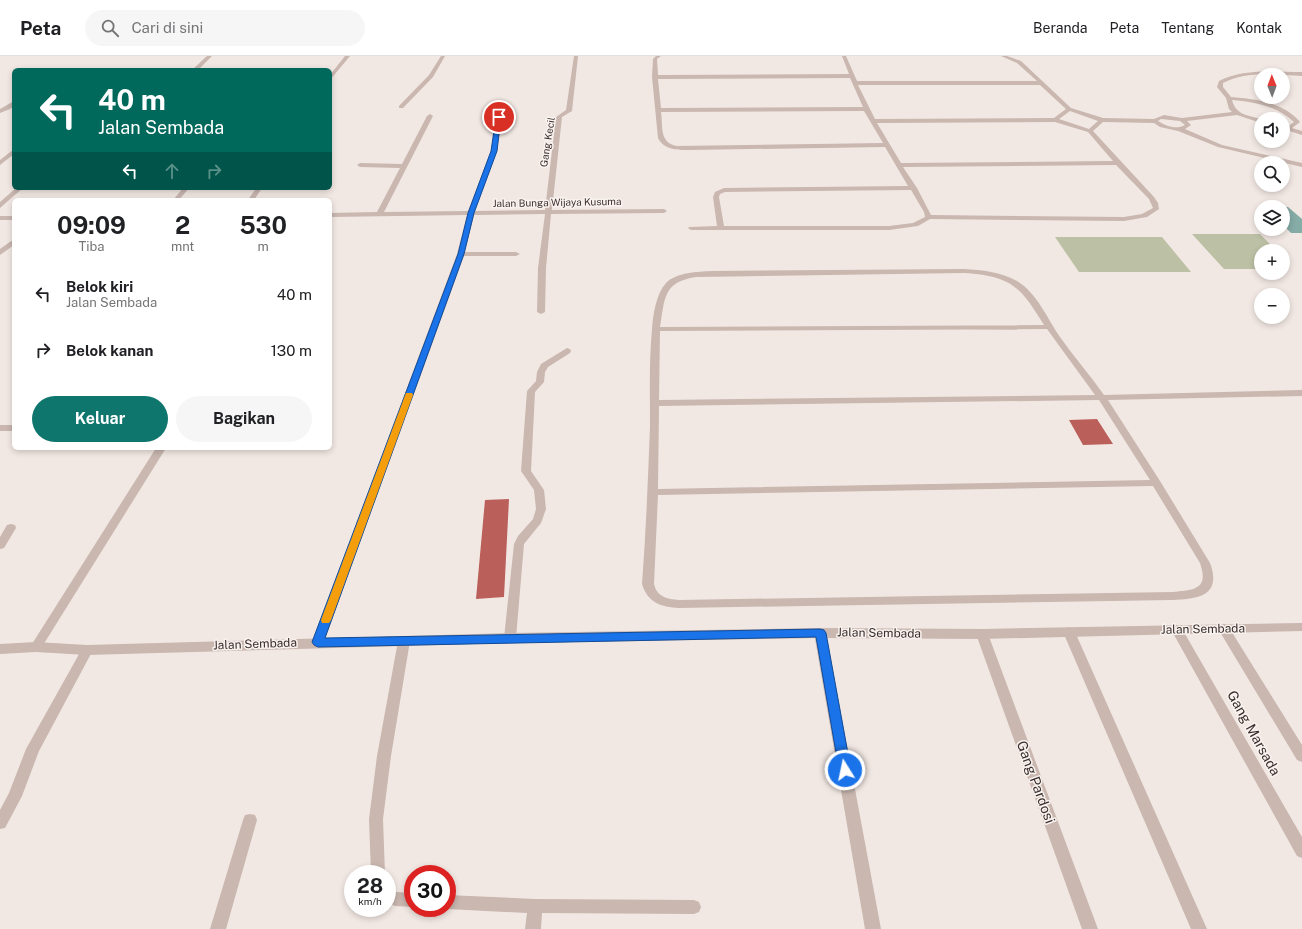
<!DOCTYPE html>
<html lang="id">
<head>
<meta charset="utf-8">
<style>
	body { margin:0; font-family:"Public Sans",sans-serif; background:#f6f6f6; color:#202124; height:100vh; display:flex; flex-direction:column; font-size:15px; white-space:nowrap }
	* { box-sizing:border-box; margin:0 }
	p { font-size:13px; color:#757577 }
	.icon { flex:none; width:22px; height:22px; fill:none; stroke:currentColor; stroke-width:2; stroke-linecap:round; stroke-linejoin:round }
	.map { position:relative; flex:1; overflow:hidden }
	.sheet { position:absolute; left:12px; top:142px; width:320px; height:252px; display:flex; flex-direction:column; background:#fff; border-radius:6px; box-shadow:0 2px 6px #0003 }
	.sheet>* { flex:none }
	.hud { position:absolute; left:12px; top:12px; width:320px; height:122px; border-radius:6px; box-shadow:0 2px 6px #0003; background:#00695c; color:#fff; overflow:hidden }
	.needle { width:26px; rotate:359deg }
	.tools { position:absolute; left:1254px; top:12px; display:grid; gap:8px }
	.tools a { display:grid; place-items:center; width:36px; height:36px; border-radius:50%; background:#fff; box-shadow:0 2px 6px #0003; font-size:20px }
	.speed { position:absolute; left:344px; top:809px; display:flex; gap:8px; font-size:20px; font-weight:700; text-align:center }
	.speed>* { display:grid; place-content:center; width:52px; height:52px; border-radius:50%; background:#fff; box-shadow:0 2px 6px #0003; line-height:1 }
	.speed small { font-size:10px; font-weight:400 }
	.speed .limit { border:6px solid #d22; background:#fff; color:#111 }
	.pin { position:absolute; display:grid; place-items:center; width:34px; height:34px; color:#fff; margin:-17px; border:2px solid #fff; border-radius:50%; box-shadow:0 1px 4px #0007 }
	.me { position:absolute; width:44px; margin:-22px; rotate:350deg; stroke-linejoin:round; filter:drop-shadow(0 0 3px #0008) }
	.turn { display:flex; align-items:center; gap:14px; height:84px; padding:0 20px; font-size:18px }
	.turn .icon { width:52px; height:52px; stroke-width:2.5 }
	.turn b { display:block; font-size:28px; line-height:34px }
	.lanes { display:flex; align-items:center; height:38px; padding:0 20px; background:#0003; justify-content:center; gap:20px; direction:ltr }
	.lanes .off { opacity:.35 }
	.eta { display:flex; justify-content:space-evenly; align-items:center; height:68px; text-align:center }
	.eta b { font-size:24px; font-weight:700; line-height:28px }
	.cta { display:flex; gap:8px; margin-top:auto; padding:8px 20px }
	.cta a { flex:1; height:46px; border-radius:24px; background:#0f766e; color:#fff; font-size:16px; font-weight:700; line-height:46px; text-align:center }
	.cta a+a { background:#f6f6f6; color:#202124 }
	ul { padding:0; list-style:none }
	li { display:flex; align-items:center; gap:12px; height:56px; padding:0 20px }
	li div { flex:1 }
	li b { display:block; font-size:15px }
	li em { font-style:normal }
	header { display:flex; align-items:center; gap:24px; box-sizing:border-box; height:56px; padding:0 20px; background:#fff; border-bottom:1px solid #e0e0e0 }
	header strong { font-size:19px }
	nav { display:flex; gap:22px; margin-inline-start:auto; font-size:14px }
	.search { width:280px; height:36px; background:#f6f6f6; display:flex; align-items:center; gap:10px; box-sizing:border-box; padding:0 14px; border-radius:22px; color:#757577; font-size:15px }
	.map>svg:first-child { display:block }
	.green { fill:#bcc0a4 }
	.water { fill:#85aca7 }
	.building { fill:#ba5f59 }
	.lines { fill:none; stroke-linecap:round; stroke-linejoin:round }
	.minor { fill:#c9b7b0; fill-rule:evenodd }
	.tertiary { fill:#c9b7b0; fill-rule:evenodd }
	.route { fill:#1a73e8; stroke:#114b97 }
	.slow { fill:#f59e0b }
	.labels { text-anchor:middle; stroke-width:3; stroke-linejoin:round; paint-order:stroke }
	.far-street-label { font-size:10px; fill:#392e2d; stroke:#f9f3ef }
	.street-label { font-size:12px; fill:#392e2d; stroke:#f9f3ef }
	.near-street-label { font-size:14px; fill:#392e2d; stroke:#f9f3ef }
</style>
</head>
<body>
<header>
<strong>Peta</strong>
<div class="search"><svg class="icon" aria-label="search" viewBox="0 0 24 24"><circle cx="10" cy="10" r="6"/><path d="M15 15l6 6"/></svg>Cari di sini</div>
<nav><a>Beranda</a><a>Peta</a><a>Tentang</a><a>Kontak</a></nav>
</header>
<div class="map">
<svg width="1302" height="873" viewBox="0 0 1302 873">
	<rect width="100%" height="100%" fill="#f2e8e3"/>
	<path class="green" d="M 1192,178 L 1260,178 L 1277,195 L 1261,195 L 1261,213 L 1224,213 Z
		M 1055,181 L 1162,181 L 1191,216 L 1079,216 Z"/>
	<path class="water" d="M 1263,151 L 1288,151 L 1302,163 L 1302,177 L 1291,177 L 1283,169 L 1283,151 Z"/>
	<path class="building" d="M 1097,363 L 1113,388 L 1083,389 L 1069,364 Z
		M 509,443 L 504,541 L 476,543 L 485,444 Z"/>
	<g class="lines">
		<path class="minor" d="M 207,0 L 212,0 L 198,14 L 192,14 Z
			M 345,0 L 350,0 L 330,24 L 330,19 Z
			M 441,0 L 445,0 L 433,21 L 403,52 L 399,52 L 399,50 L 429,19 Z
			M 574,0 L 578,0 L 572,55 L 562,61 L 552,154 L 664,153 L 667,155 L 664,157 L 551,158 L 546,212 L 545,256 L 541,258 L 537,256 L 538,212 L 545,158 L 474,159 L 465,196 L 516,196 L 520,198 L 516,200 L 464,200 L 324,586 L 322,589 L 318,591 L 314,589 L 312,586 L 457,198 L 467,159 L 330,161 L 330,157 L 377,156 L 400,112 L 360,111 L 357,109 L 360,107 L 402,108 L 427,60 L 430,58 L 433,60 L 384,156 L 468,155 L 491,95 L 496,61 L 499,59 L 502,61 L 497,95 L 475,155 L 545,154 L 556,61 L 566,54 Z
			M 656,0 L 661,0 L 657,3 L 658,19 L 849,18 L 842,0 L 846,0 L 857,25 L 1037,25 L 1017,7 L 1001,0 L 1007,0 L 1021,5 L 1071,52 L 1103,62 L 1154,63 L 1164,59 L 1182,62 L 1232,56 L 1229,53 L 1226,42 L 1217,31 L 1219,25 C 1244,12 1274,16 1302,16 L 1302,20 C 1276,19 1247,14 1223,27 L 1223,31 L 1231,41 C 1255,43 1283,46 1300,66 L 1292,72 L 1302,75 L 1302,79 L 1283,73 L 1283,71 L 1287,71 L 1294,66 C 1277,50 1255,46 1232,44 C 1236,59 1247,59 1261,63 L 1261,67 L 1237,59 L 1187,65 L 1191,69 L 1185,73 L 1222,89 L 1302,107 L 1302,111 L 1218,91 L 1178,75 L 1160,71 L 1154,67 L 1103,66 L 1093,75 L 1154,141 L 1158,147 L 1159,153 L 1147,161 L 1124,165 L 930,163 L 918,170 L 889,174 L 691,174 L 688,172 L 689,171 L 717,170 L 713,141 L 715,136 L 724,132 L 908,130 L 885,91 L 689,94 C 677,94 664,94 658,82 L 652,21 L 653,3 ZM 850,22 L 863,51 L 661,52 L 658,23 ZM 858,29 L 1040,29 L 1066,53 L 1054,62 L 875,63 ZM 864,55 L 883,87 L 677,90 C 659,87 663,70 661,56 ZM 1070,55 L 1098,65 L 1089,73 L 1059,63 ZM 1161,63 L 1180,65 L 1185,69 C 1176,74 1166,70 1158,65 ZM 1055,66 L 1088,76 L 1113,105 L 901,107 L 877,67 ZM 1116,109 L 1149,143 L 1153,152 L 1142,158 L 1124,161 L 931,159 L 917,132 L 903,111 ZM 911,134 L 924,156 L 925,161 L 913,167 L 889,170 L 724,170 L 719,141 L 720,138 L 725,136 Z
			M 14,45 L 14,50 L 10,53 L 0,57 L 0,53 Z
			M 14,93 L 14,98 L 0,109 L 0,104 Z
			M 16,132 L 23,132 L 0,152 L 0,146 Z
			M 183,132 L 189,132 L 179,144 L 173,144 Z
			M 256,132 L 262,132 L 254,144 L 248,144 Z
			M 0,160 L 14,160 L 14,164 L 0,164 Z
			M 14,183 L 14,189 L 0,199 L 0,193 Z
			M 964,213 C 982,214 1001,216 1017,225 C 1037,237 1047,262 1060,281 C 1074,301 1090,319 1104,339 L 1302,334 L 1302,340 L 1108,344 L 1160,425 L 1210,507 C 1222,539 1199,543 1173,544 L 679,552 C 661,551 648,547 642,528 C 646,475 648,423 650,370 C 650,338 649,305 652,273 C 653,259 656,238 666,227 C 677,216 697,216 712,215 ZM 964,217 C 1011,220 1020,230 1044,269 L 660,271 C 665,242 663,226 696,221 ZM 1047,273 L 1095,339 L 659,344 L 660,275 ZM 1099,344 L 1150,424 L 658,433 L 659,350 ZM 1153,430 L 1200,507 C 1209,533 1195,534 1173,536 L 679,544 C 667,543 657,541 654,528 L 658,439 Z
			M 567,292 L 570,293 L 571,295 L 570,297 L 548,311 L 545,316 L 544,326 L 535,336 L 531,415 L 544,434 L 546,453 L 541,467 L 524,488 L 516,582 L 514,585 L 510,587 L 506,585 L 504,582 L 514,488 L 518,480 L 533,463 L 536,453 L 534,434 L 521,415 L 527,335 L 536,325 L 537,316 L 541,308 Z
			M 0,369 L 14,369 L 14,375 L 0,375 Z
			M 156,392 L 166,392 L 40,594 L 36,596 L 32,594 L 30,591 L 32,588 Z
			M 11,468 L 15,469 L 16,472 L 4,492 L 0,493 L 0,481 L 7,469 Z
			M 1224,568 L 1228,570 L 1302,689 L 1302,706 L 1297,704 L 1220,576 L 1218,573 L 1220,570 Z
			M 1177,569 L 1181,571 L 1302,781 L 1302,802 L 1297,800 L 1173,577 L 1171,574 L 1173,571 Z
			M 1069,571 L 1073,573 L 1075,576 L 1207,873 L 1191,873 L 1063,576 L 1065,573 Z
			M 820,572 L 824,574 L 826,577 L 881,873 L 865,873 L 814,577 L 816,574 Z
			M 982,573 L 986,575 L 988,578 L 1098,873 L 1082,873 L 976,578 L 978,575 Z
			M 404,580 L 408,582 L 410,585 L 391,700 L 383,763 L 385,818 L 371,818 L 369,763 L 377,700 L 398,585 L 400,582 Z
			M 87,589 L 91,591 L 93,594 L 39,695 L 22,740 L 5,772 L 0,773 L 0,754 L 9,737 L 26,693 L 83,591 Z
			M 250,758 L 255,759 L 257,764 L 226,873 L 210,873 L 243,764 L 245,759 Z
			M 387,831 L 397,836 L 413,837 L 413,851 L 395,850 L 387,846 Z
			M 447,839 L 535,843 L 694,844 L 699,846 L 701,851 L 699,856 L 694,858 L 542,857 L 541,873 L 525,873 L 527,857 L 447,853 L 444,852 L 447,852 Z"/>
		<path class="tertiary" d="M 1302,567 L 1302,575 L 982,583 L 820,582 L 510,587 L 87,599 L 36,596 L 0,598 L 0,588 L 36,586 L 87,589 L 510,577 L 820,572 L 982,573 Z"/>
	</g>
	<path class="route" d="M 499,59 L 501,61 L 497,95 L 474,157 L 464,198 L 325,582 L 820,573 L 824,574 L 826,577 L 851,714 L 849,718 L 845,720 L 841,718 L 839,714 L 816,581 L 318,591 L 314,589 L 312,586 L 458,198 L 468,157 L 491,95 L 496,61 Z"/>
	<path class="slow" d="M 406,337 L 412,337 L 413,339 L 331,564 L 329,567 L 322,567 L 321,564 Z"/>
	<g class="labels">
		<g class="far-street-label">
			<text transform="translate(547 86) rotate(-81)" y="4">Gang Kecil</text>
			<text transform="translate(557 146) rotate(-1)" y="4">Jalan Bunga Wijaya Kusuma</text>
		</g>
		<g class="street-label">
			<text transform="translate(1203 573) rotate(-1)" y="4">Jalan Sembada</text>
			<text transform="translate(879 577) rotate(1)" y="4">Jalan Sembada</text>
			<text transform="translate(255 588) rotate(-2)" y="4">Jalan Sembada</text>
		</g>
		<g class="near-street-label">
			<text transform="translate(1254 677) rotate(61)" y="5">Gang Marsada</text>
			<text transform="translate(1036 726) rotate(70)" y="5">Gang Pardosi</text>
		</g>
	</g>
</svg>
<div class="tools">
<a><svg class="needle" viewBox="-14 -14 28 28"><path d="M0-13l5 13h-10z" fill="#e53935"/><path d="M0 13l5-13h-10z" fill="#757577"/></svg></a>
<a><svg class="icon" aria-label="sound" viewBox="0 0 24 24"><path d="M4 9h4l5-4v14l-5-4H4zM17 9q2 3 0 6"/></svg></a>
<a><svg class="icon" aria-label="search" viewBox="0 0 24 24"><circle cx="10" cy="10" r="6"/><path d="M15 15l6 6"/></svg></a>
<a><svg class="icon" aria-label="layers" viewBox="0 0 24 24"><path d="M12 4l9 5-9 5-9-5zM3 14l9 5 9-5"/></svg></a>
<a>+</a>
<a>−</a>
</div>
<div class="speed"><div>28<small>km/h</small></div><div class="limit">30</div></div>
<div class="pin" style="left:499px;top:61px;background:#d93025"><svg class="icon" aria-label="arrive" viewBox="0 0 24 24"><path d="M6 21V4h12l-3 4 3 4H6"/></svg></div>
<svg class="me" style="left:845px;top:714px" viewBox="-20 -20 40 40"><circle r="17" fill="#1a73e8" stroke="#fff" stroke-width="3"/><path d="M0-11L8 9 0 5-8 9z" fill="#fff"/></svg>
<div class="hud">
<div class="turn"><svg class="icon" aria-label="left" viewBox="0 0 24 24"><path d="M17 20v-9H6M10 6l-5 5 5 5"/></svg><div><b>40 m</b>Jalan Sembada</div></div>
<div class="lanes"><svg class="icon" aria-label="left" viewBox="0 0 24 24"><path d="M17 20v-9H6M10 6l-5 5 5 5"/></svg><svg class="icon off" aria-label="ahead" viewBox="0 0 24 24"><path d="M12 20V5M6 11l6-6 6 6"/></svg><svg class="icon off" aria-label="right" viewBox="0 0 24 24"><path d="M7 20v-9h11M14 6l5 5-5 5"/></svg></div>
</div>
<section class="sheet">
<div class="eta">
<div><b>09:09</b><p>Tiba</p></div>
<div><b>2</b><p>mnt</p></div>
<div><b>530</b><p>m</p></div>
</div>
<ul>
<li><svg class="icon" aria-label="left" viewBox="0 0 24 24"><path d="M17 20v-9H6M10 6l-5 5 5 5"/></svg><div><b>Belok kiri</b><p>Jalan Sembada</p></div><em>40 m</em></li>
<li><svg class="icon" aria-label="right" viewBox="0 0 24 24"><path d="M7 20v-9h11M14 6l5 5-5 5"/></svg><div><b>Belok kanan</b></div><em>130 m</em></li>
</ul>
<div class="cta"><a>Keluar</a><a>Bagikan</a></div>
</section>
</div>
</body>
</html>
